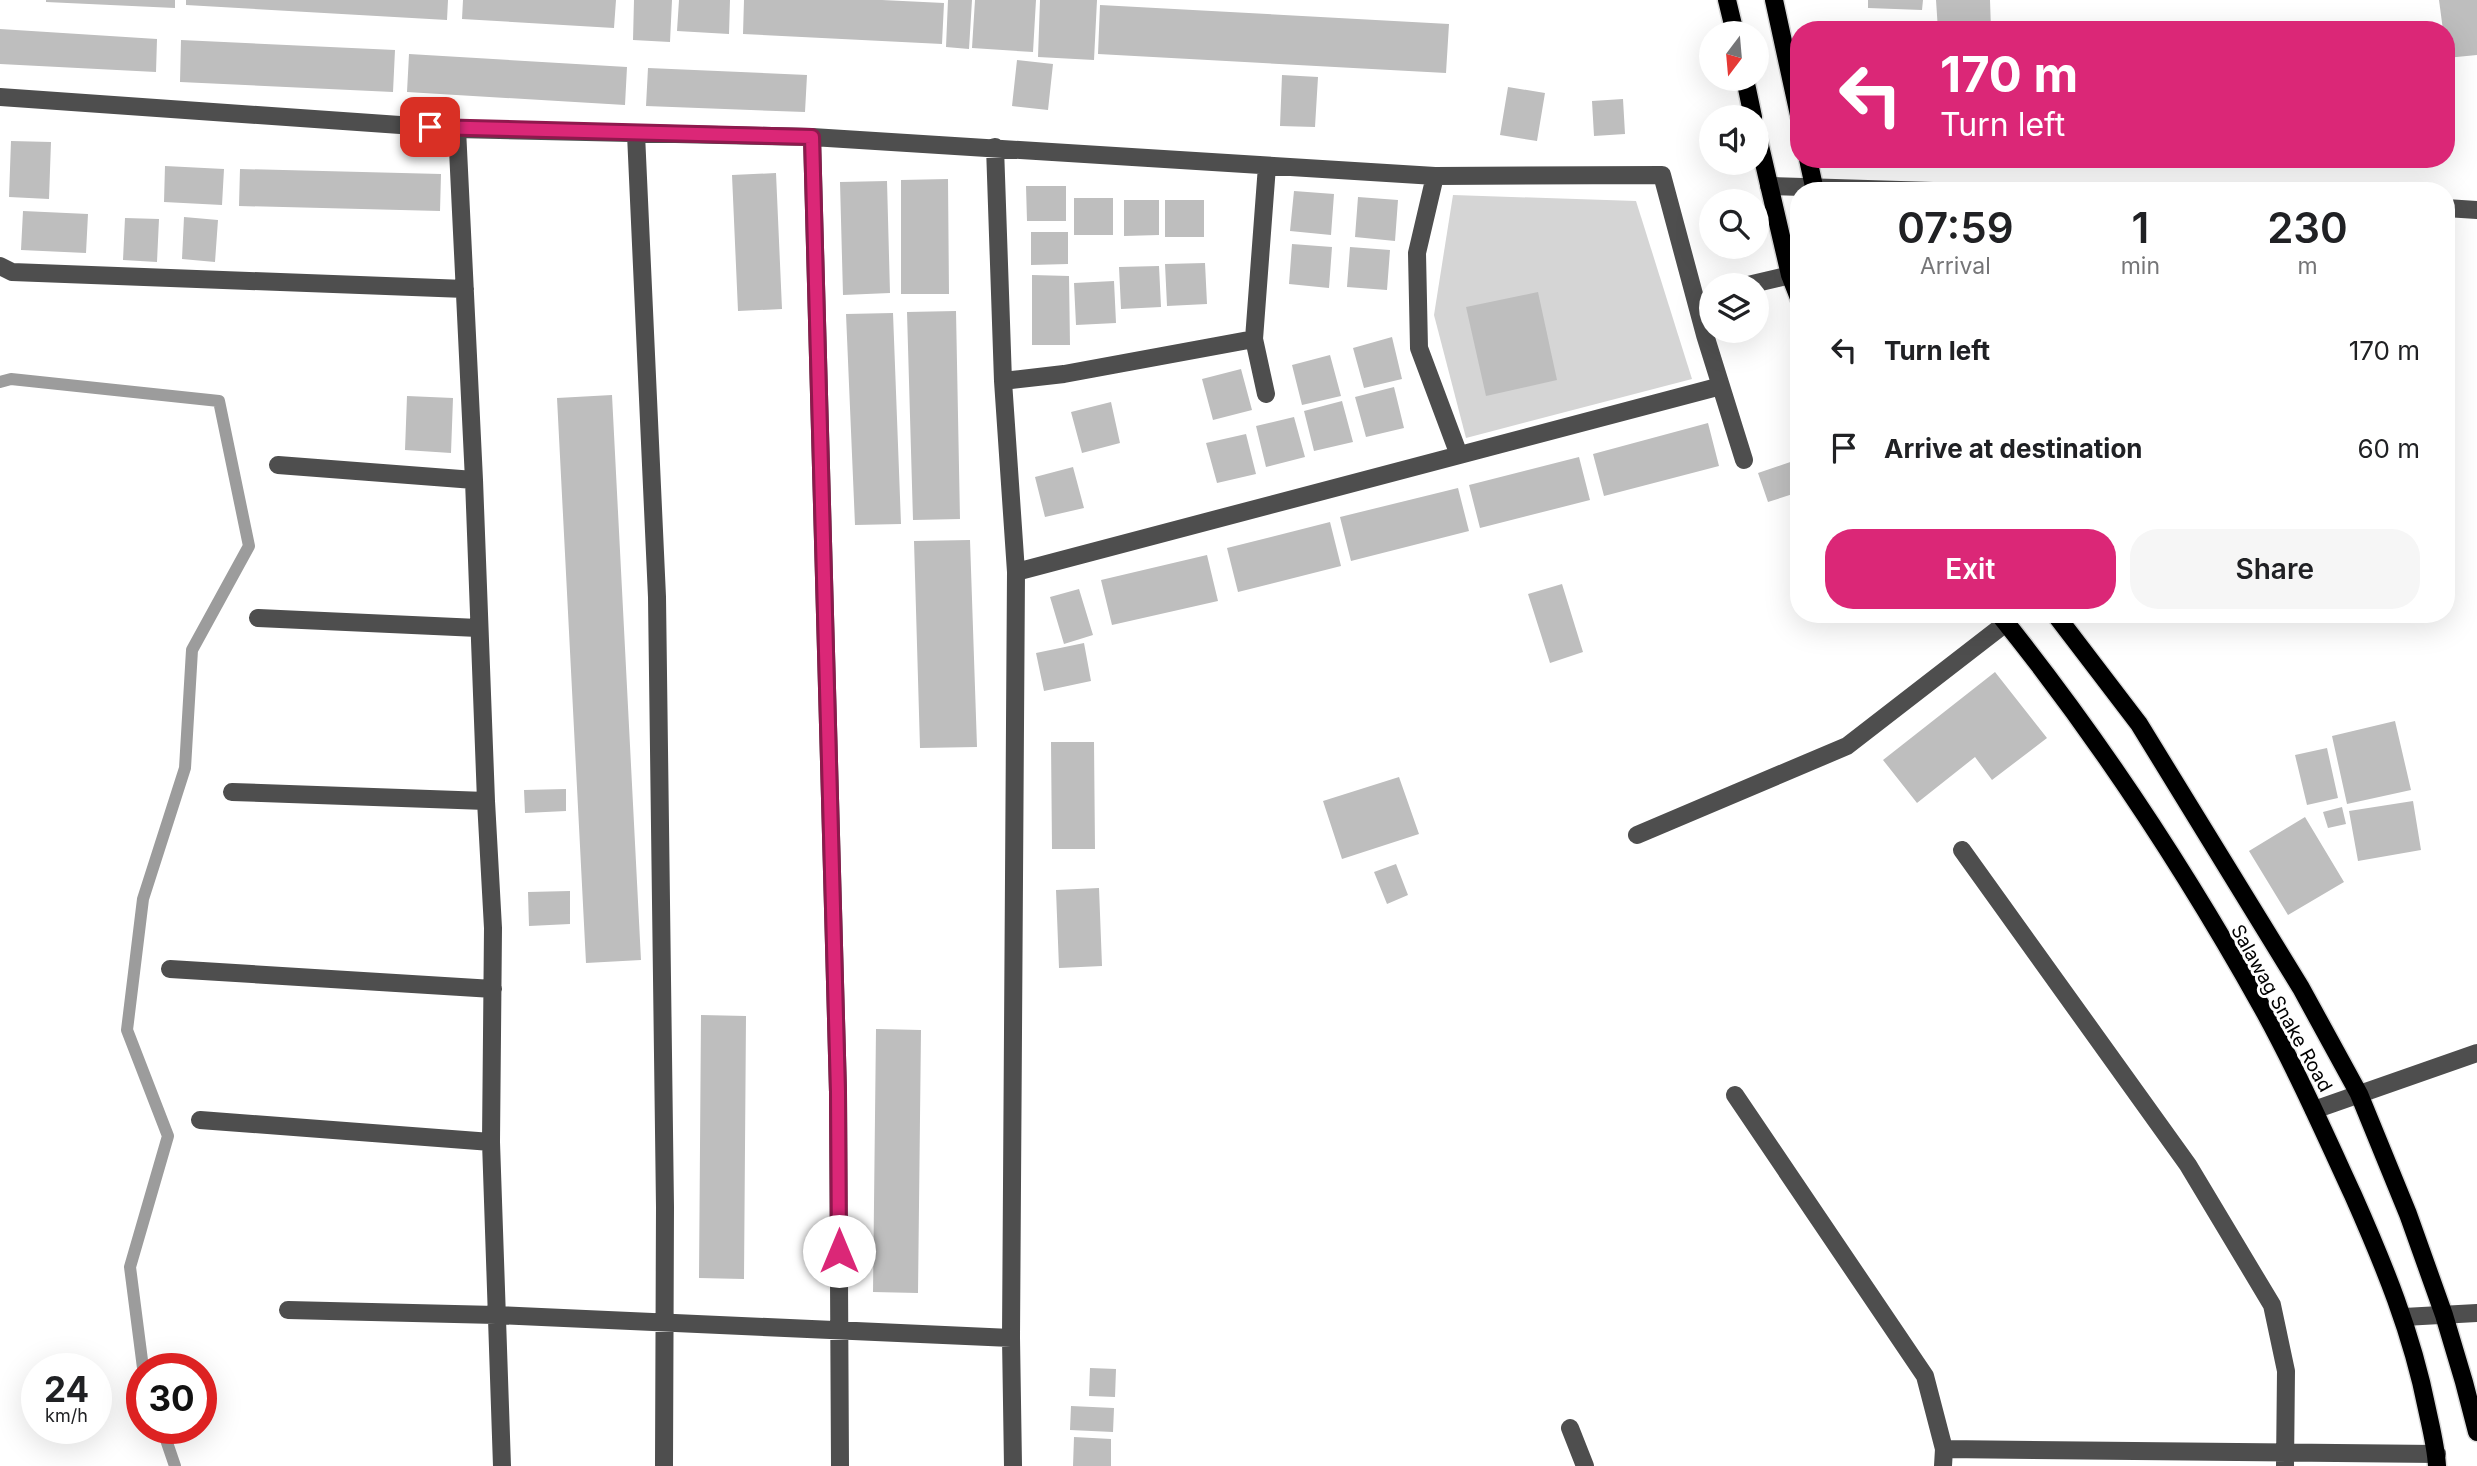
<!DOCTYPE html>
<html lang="en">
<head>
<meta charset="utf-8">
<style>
	body { margin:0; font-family:Inter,sans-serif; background:#f6f6f6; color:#202124; height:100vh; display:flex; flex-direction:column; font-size:26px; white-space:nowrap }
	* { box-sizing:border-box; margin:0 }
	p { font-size:23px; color:#757577 }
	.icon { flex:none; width:38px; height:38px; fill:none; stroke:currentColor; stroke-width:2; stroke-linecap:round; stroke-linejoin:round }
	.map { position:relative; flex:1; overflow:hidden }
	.sheet { position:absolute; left:1790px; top:182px; width:665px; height:441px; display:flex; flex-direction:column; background:#fff; border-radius:28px; box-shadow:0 7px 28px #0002 }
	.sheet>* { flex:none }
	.guide { position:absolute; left:1790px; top:21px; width:665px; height:147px; border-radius:28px; box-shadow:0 7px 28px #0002; background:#db2777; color:#fff; overflow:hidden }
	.needle { width:46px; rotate:196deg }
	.controls { position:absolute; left:1699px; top:21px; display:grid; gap:14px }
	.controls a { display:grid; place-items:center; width:70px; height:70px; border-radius:50%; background:#fff; box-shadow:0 7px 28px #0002; font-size:35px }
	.speed { position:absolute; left:21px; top:1353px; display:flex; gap:14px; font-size:35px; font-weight:700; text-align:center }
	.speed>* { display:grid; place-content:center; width:91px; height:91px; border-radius:50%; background:#fff; box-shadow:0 7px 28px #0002; line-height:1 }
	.speed small { font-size:18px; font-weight:400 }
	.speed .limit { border:10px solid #d22; background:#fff; color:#111 }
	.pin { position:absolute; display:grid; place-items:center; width:60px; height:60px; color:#fff; margin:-30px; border-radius:14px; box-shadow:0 4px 10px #0006 }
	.me { position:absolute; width:77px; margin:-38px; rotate:0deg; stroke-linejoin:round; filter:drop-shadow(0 0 5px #0008) }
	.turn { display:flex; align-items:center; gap:24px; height:147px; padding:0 35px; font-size:32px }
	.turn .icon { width:91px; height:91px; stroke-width:2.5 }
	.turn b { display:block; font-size:49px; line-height:60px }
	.eta { display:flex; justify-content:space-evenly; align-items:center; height:119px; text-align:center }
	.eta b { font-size:42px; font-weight:600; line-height:49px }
	.action { display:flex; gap:14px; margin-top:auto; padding:14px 35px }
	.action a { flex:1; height:80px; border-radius:28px; background:#db2777; color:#fff; font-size:28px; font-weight:600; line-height:80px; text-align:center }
	.action a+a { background:#f6f6f6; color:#202124 }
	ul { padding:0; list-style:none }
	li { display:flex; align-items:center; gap:21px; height:98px; padding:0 35px }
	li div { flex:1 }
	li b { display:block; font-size:26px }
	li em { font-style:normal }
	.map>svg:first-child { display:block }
	.green { fill:#d5d5d5 }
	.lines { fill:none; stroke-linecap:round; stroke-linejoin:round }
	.stream { stroke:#9c9c9c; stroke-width:12 }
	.building { fill:#bebebe }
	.major-casing { stroke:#dbdbdb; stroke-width:21 }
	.minor { stroke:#4e4e4e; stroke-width:18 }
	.major { stroke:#000; stroke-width:18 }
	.route-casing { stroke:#8e194d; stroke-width:18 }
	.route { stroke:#db2777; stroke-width:12 }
	.labels { text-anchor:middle; stroke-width:6; stroke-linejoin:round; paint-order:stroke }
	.street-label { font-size:19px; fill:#000; stroke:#fff }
</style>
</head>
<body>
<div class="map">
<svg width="2477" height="1466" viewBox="0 0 2477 1466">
	<rect width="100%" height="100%" fill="#fff"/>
	<path class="green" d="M 1453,195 L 1636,201 L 1692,379 L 1466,438 L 1434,315 Z"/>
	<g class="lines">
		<path class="stream" d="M 0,382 L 11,379 L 219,401 L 249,546 L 192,650 L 185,768 L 143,899 L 127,1030 L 168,1136 L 130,1267 L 143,1368
			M 162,1428 L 175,1466"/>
	</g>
	<path class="building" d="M 46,0 L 175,0 L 175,8 L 46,2 Z
		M 186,0 L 448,0 L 447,20 L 186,5 Z
		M 463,0 L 616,0 L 614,28 L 462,19 Z
		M 634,0 L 672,0 L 670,42 L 633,40 Z
		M 679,0 L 730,0 L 729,34 L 677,31 Z
		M 744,0 L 882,0 L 944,3 L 942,44 L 743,34 Z
		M 948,0 L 972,0 L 969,49 L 946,47 Z
		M 975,0 L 1036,0 L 1033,52 L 972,48 Z
		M 1040,0 L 1097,0 L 1094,60 L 1038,57 Z
		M 1868,0 L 1923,0 L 1922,10 L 1868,8 Z
		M 1936,0 L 1990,0 L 1991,30 L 1938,30 Z
		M 2439,0 L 2477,0 L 2477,55 L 2446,58 L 2446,30 L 2443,30 Z
		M 1100,5 L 1449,24 L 1446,73 L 1098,54 Z
		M 0,29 L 157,39 L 156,72 L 0,64 Z
		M 181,40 L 395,50 L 393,92 L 180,82 Z
		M 409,54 L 627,67 L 625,105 L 407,92 Z
		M 1017,60 L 1053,64 L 1048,110 L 1012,106 Z
		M 648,68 L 807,75 L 805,112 L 646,106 Z
		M 1282,75 L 1318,77 L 1315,127 L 1280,126 Z
		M 1508,87 L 1545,93 L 1537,141 L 1500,135 Z
		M 1623,99 L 1625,134 L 1594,136 L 1592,101 Z
		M 11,141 L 51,142 L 49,199 L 9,197 Z
		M 1879,159 L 1945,159 L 1945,165 L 1879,161 Z
		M 165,166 L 224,169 L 222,205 L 164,202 Z
		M 240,169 L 441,174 L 440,211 L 239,206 Z
		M 776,173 L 782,309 L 738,311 L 732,175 Z
		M 948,179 L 949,294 L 901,294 L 901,180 Z
		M 887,181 L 890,293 L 843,295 L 840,182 Z
		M 1026,186 L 1066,186 L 1066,221 L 1027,221 Z
		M 1294,191 L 1334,194 L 1331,235 L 1290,231 Z
		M 1358,197 L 1398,200 L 1395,241 L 1355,237 Z
		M 1074,198 L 1113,198 L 1113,235 L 1074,235 Z
		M 1124,200 L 1159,200 L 1159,235 L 1124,236 Z
		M 1165,200 L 1204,200 L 1204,237 L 1165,237 Z
		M 23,211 L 88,214 L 86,253 L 21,250 Z
		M 184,217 L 218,220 L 215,262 L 182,259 Z
		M 125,218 L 159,219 L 157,262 L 123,260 Z
		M 1031,232 L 1068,232 L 1068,264 L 1031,265 Z
		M 1292,244 L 1332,247 L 1329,288 L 1289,284 Z
		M 1350,247 L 1390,250 L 1387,290 L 1347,287 Z
		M 1205,263 L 1207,304 L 1167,306 L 1165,264 Z
		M 1159,266 L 1161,307 L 1121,309 L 1119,267 Z
		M 1032,275 L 1069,276 L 1070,345 L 1032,345 Z
		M 1114,281 L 1116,323 L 1076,325 L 1074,283 Z
		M 1538,292 L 1557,380 L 1486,396 L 1466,307 Z
		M 956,311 L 960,519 L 913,520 L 907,312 Z
		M 893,313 L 901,524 L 855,525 L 846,314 Z
		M 1392,337 L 1402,379 L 1364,388 L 1353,348 Z
		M 1330,355 L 1341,396 L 1302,405 L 1292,365 Z
		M 1241,369 L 1252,410 L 1213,420 L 1202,379 Z
		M 1394,387 L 1404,428 L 1366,437 L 1355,397 Z
		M 612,395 L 641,960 L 586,963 L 557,398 Z
		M 407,396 L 453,398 L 451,453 L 405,450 Z
		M 1342,401 L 1353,442 L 1314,451 L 1304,411 Z
		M 1111,402 L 1120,443 L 1082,453 L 1071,412 Z
		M 1294,417 L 1305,457 L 1266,467 L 1256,426 Z
		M 1708,423 L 1719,466 L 1604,496 L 1593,454 Z
		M 1246,434 L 1256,474 L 1217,483 L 1206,443 Z
		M 1579,457 L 1590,500 L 1480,528 L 1469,485 Z
		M 1799,459 L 1799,492 L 1768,502 L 1758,473 Z
		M 1073,467 L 1084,508 L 1045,517 L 1035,477 Z
		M 1458,488 L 1469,531 L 1351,561 L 1340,517 Z
		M 1330,522 L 1341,566 L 1238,592 L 1227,548 Z
		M 970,540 L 977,747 L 920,748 L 914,541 Z
		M 1207,555 L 1218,601 L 1112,625 L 1101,580 Z
		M 1562,584 L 1583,652 L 1550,663 L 1528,594 Z
		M 1079,589 L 1093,635 L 1064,644 L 1050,597 Z
		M 1084,643 L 1091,681 L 1044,691 L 1036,653 Z
		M 1995,672 L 2047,738 L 1992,780 L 1975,757 L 1917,803 L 1883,760 Z
		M 2395,721 L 2411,790 L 2347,804 L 2332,736 Z
		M 1051,742 L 1094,742 L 1095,849 L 1052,849 Z
		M 2327,748 L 2338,798 L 2307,805 L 2295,755 Z
		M 1399,777 L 1419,834 L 1342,859 L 1323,801 Z
		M 566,789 L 566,811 L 525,813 L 524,790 Z
		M 2413,801 L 2421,850 L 2358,861 L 2349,811 Z
		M 2342,807 L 2346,824 L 2328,828 L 2323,812 Z
		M 2305,817 L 2344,882 L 2288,915 L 2249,851 Z
		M 1396,864 L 1408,895 L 1387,904 L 1374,872 Z
		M 1099,888 L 1102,966 L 1059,968 L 1056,890 Z
		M 570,891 L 570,924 L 529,926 L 528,892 Z
		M 701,1015 L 746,1016 L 744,1279 L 699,1278 Z
		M 876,1029 L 921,1030 L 918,1293 L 873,1292 Z
		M 1090,1368 L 1116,1369 L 1115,1397 L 1089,1396 Z
		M 1071,1406 L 1114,1408 L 1113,1432 L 1070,1430 Z
		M 1074,1437 L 1111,1439 L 1111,1466 L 1073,1466 Z"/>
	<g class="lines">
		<g class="major-casing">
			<path id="major" d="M 1727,0 L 1735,33
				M 1774,0 L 1799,115
				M 1745,79 L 1753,117
				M 1757,133 L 1790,275 L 1799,298
				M 1808,159 L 1815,191
				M 1999,614 C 2098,737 2186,871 2263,1009 C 2296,1069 2324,1132 2353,1195 C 2384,1265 2412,1333 2427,1409 C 2431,1428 2436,1447 2437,1466
				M 2055,614 L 2139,724 L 2301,988 L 2359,1094 L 2408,1214 L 2444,1315 L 2464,1382 L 2477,1432"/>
		</g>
		<path class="minor" d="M 0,97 L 457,129 L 812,137 L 1435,176 L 1662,175 L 1705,335 L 1744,460
			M 457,129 L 474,480 L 486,801 L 493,928 L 491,1142 L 502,1466
			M 636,134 L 657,597 L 665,1207 L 664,1466
			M 812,137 L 838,1092 L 840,1466
			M 995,147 L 1003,381 L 1016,572 L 1011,1338 L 1013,1466
			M 1435,176 L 1417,253 L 1419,348 L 1459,455
			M 1769,186 L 1933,191
			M 2446,208 L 2477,210
			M 0,266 L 12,272 L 465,289
			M 1748,285 L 1799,273
			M 1003,381 L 1064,374 L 1254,339
			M 1266,394 L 1254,339 L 1267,166
			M 278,465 L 474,480
			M 1016,572 L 1721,386
			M 258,618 L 478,628
			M 232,792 L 486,801
			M 1637,835 L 1847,746 L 2006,623
			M 1962,850 L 2188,1165 L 2272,1305 L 2286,1371 L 2285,1466
			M 170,969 L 493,989
			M 1735,1095 L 1925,1376 L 1944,1449 L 1943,1466
			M 2314,1110 L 2477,1053
			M 200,1120 L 491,1142
			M 288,1310 L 496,1315 L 1011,1338
			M 2404,1317 L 2477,1313
			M 1570,1428 L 1585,1466
			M 1944,1449 L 2437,1454"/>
		<use href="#major" class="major"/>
	</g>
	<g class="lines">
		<g class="route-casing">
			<path id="route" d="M 430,127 L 812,137 L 838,1092 L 839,1251"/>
		</g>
		<use href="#route" class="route"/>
	</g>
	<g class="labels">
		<g class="street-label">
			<text transform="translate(2282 1008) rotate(61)" y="7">Salawag Snake Road</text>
		</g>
	</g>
</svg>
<div class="controls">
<a><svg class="needle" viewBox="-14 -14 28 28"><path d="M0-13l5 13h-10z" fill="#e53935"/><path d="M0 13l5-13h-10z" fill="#757577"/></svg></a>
<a><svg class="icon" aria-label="sound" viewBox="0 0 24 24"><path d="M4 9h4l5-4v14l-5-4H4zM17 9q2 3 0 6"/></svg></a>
<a><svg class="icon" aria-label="search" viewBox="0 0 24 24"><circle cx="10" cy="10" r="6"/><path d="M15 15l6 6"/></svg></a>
<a><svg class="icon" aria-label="layers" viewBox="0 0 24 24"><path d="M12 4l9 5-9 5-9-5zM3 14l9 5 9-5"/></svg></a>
</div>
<div class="speed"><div>24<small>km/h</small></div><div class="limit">30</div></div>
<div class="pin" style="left:430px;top:127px;background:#d93025"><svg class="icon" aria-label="arrive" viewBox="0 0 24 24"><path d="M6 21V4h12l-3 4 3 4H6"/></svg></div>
<svg class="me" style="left:839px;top:1251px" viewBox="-20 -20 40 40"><circle r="19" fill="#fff"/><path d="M0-13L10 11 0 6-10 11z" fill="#db2777"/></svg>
<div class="guide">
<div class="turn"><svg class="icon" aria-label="left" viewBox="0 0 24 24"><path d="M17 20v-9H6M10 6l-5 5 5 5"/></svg><div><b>170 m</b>Turn left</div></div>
</div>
<section class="sheet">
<div class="eta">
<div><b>07:59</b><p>Arrival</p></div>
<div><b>1</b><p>min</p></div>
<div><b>230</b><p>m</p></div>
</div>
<ul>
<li><svg class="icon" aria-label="left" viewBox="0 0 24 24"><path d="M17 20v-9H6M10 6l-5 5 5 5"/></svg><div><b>Turn left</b></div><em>170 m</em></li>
<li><svg class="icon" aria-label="arrive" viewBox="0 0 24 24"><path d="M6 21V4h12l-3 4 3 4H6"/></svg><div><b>Arrive at destination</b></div><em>60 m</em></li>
</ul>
<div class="action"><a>Exit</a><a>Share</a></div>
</section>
</div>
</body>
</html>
